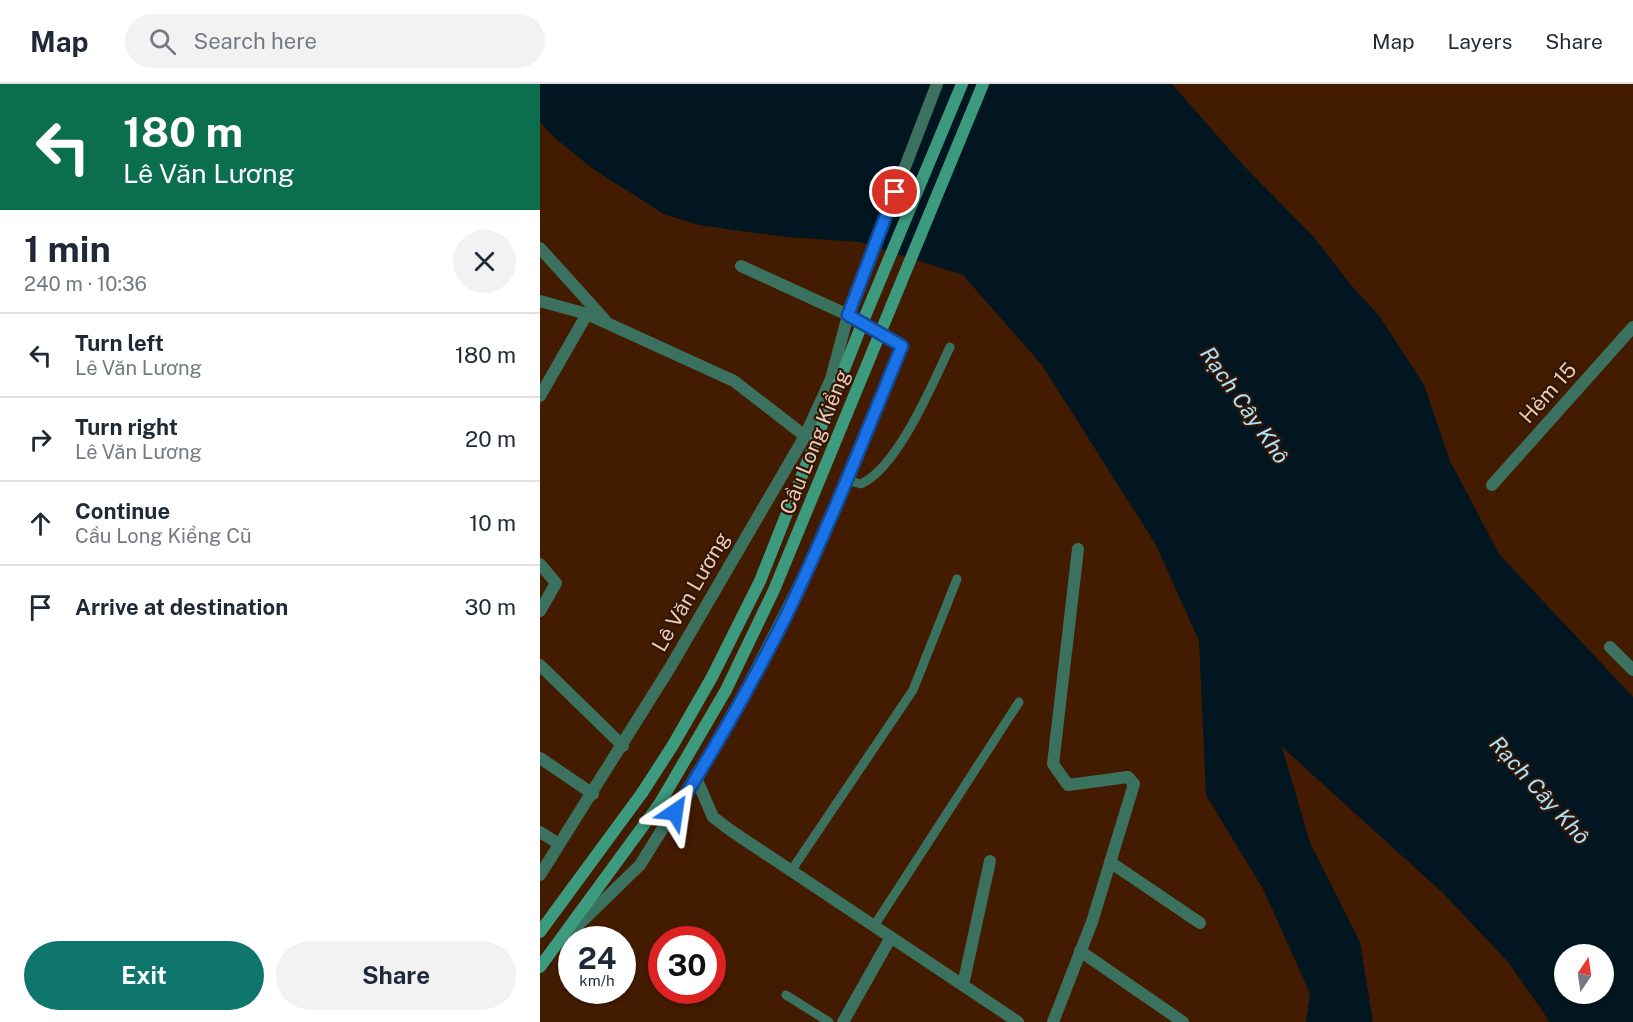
<!DOCTYPE html>
<html lang="en">
<head>
<meta charset="utf-8">
<style>
	body { margin:0; font-family:"Public Sans",sans-serif; background:#f2f2f3; color:#1f2937; height:100vh; display:flex; flex-direction:column; font-size:22px; white-space:nowrap }
	* { box-sizing:border-box; margin:0 }
	p { font-size:20px; color:#747a83 }
	.icon { flex:none; width:33px; height:33px; fill:none; stroke:currentColor; stroke-width:2; stroke-linecap:round; stroke-linejoin:round }
	.map { position:relative; flex:1; overflow:hidden }
	.details { display:flex; flex-direction:column; background:#fff; width:540px }
	.details>* { flex:none }
	.top-card { background:#0b6e4f; color:#fff; overflow:hidden }
	.needle { width:39px; rotate:13deg }
	.fabs { position:absolute; left:1014px; top:860px; display:grid; gap:12px }
	.fabs a { display:grid; place-items:center; width:60px; height:60px; border-radius:50%; background:#fff; box-shadow:0 2px 4px #0004; font-size:30px }
	.speed { position:absolute; left:18px; top:842px; display:flex; gap:12px; font-size:30px; font-weight:700; text-align:center }
	.speed>* { display:grid; place-content:center; width:78px; height:78px; border-radius:50%; background:#fff; box-shadow:0 2px 4px #0004; line-height:1 }
	.speed small { font-size:15px; font-weight:400 }
	.speed .limit { border:9px solid #d22; background:#fff; color:#111 }
	.pin { position:absolute; display:grid; place-items:center; width:51px; height:51px; color:#fff; margin:-26px; border:3px solid #fff; border-radius:50%; box-shadow:0 2px 6px #0007 }
	.me { position:absolute; width:66px; margin:-33px; rotate:32deg; stroke-linejoin:round; filter:drop-shadow(0 0 4px #0008) }
	.turn { display:flex; align-items:center; gap:21px; height:126px; padding:0 24px; font-size:27px }
	.turn .icon { width:78px; height:78px; stroke-width:2.5 }
	.turn b { display:block; font-size:42px; line-height:51px }
	.round { display:grid; place-items:center; flex:none; width:63px; height:63px; border-radius:32px; background:#f2f2f3 }
	.summary { display:flex; align-items:center; justify-content:space-between; height:102px; padding:0 24px }
	h1 { font-size:36px; font-weight:700; line-height:45px }
	.cta { display:flex; gap:12px; margin-top:auto; padding:12px 24px }
	.cta a { flex:1; height:69px; border-radius:36px; background:#0f766e; color:#fff; font-size:24px; font-weight:700; line-height:69px; text-align:center }
	.cta a+a { background:#f2f2f3; color:#1f2937 }
	ul { padding:0; list-style:none }
	li { display:flex; align-items:center; gap:18px; height:84px; padding:0 24px; border-top:2px solid #e0e1e3 }
	li div { flex:1 }
	li b { display:block; font-size:22px }
	li em { font-style:normal }
	header { display:flex; align-items:center; gap:36px; box-sizing:border-box; height:84px; padding:0 30px; background:#fff; border-bottom:2px solid #e0e1e3 }
	header strong { font-size:28px }
	nav { display:flex; gap:33px; margin-inline-start:auto; font-size:21px }
	.search { width:420px; height:54px; background:#f2f2f3; display:flex; align-items:center; gap:15px; box-sizing:border-box; padding:0 21px; border-radius:33px; color:#747a83; font-size:22px }
	main { display:flex; flex:1; min-height:0 }
	.map>svg:first-child { display:block }
	.water { fill:#011620; fill-rule:evenodd }
	.lines { fill:none; stroke-linecap:round; stroke-linejoin:round }
	.service { stroke:#3b725f; stroke-width:9 }
	.minor { stroke:#3b725f; stroke-width:12 }
	.secondary { stroke:#3c9b7e; stroke-width:12 }
	.secondary-bridge { stroke:#3c9b7e; stroke-width:12 }
	.route-casing { stroke:#114b97; stroke-width:15 }
	.route { stroke:#1a73e8; stroke-width:10 }
	.labels { text-anchor:middle; stroke-width:4.5; stroke-linejoin:round; paint-order:stroke }
	.street-label { font-size:21px; fill:#ebcab8; stroke:#321605 }
	.water-label { font-size:22px; font-style:italic; fill:#a9e3ff; stroke:#321605 }
</style>
</head>
<body>
<header>
<strong>Map</strong>
<div class="search"><svg class="icon" aria-label="search" viewBox="0 0 24 24"><circle cx="10" cy="10" r="6"/><path d="M15 15l6 6"/></svg>Search here</div>
<nav><a>Map</a><a>Layers</a><a>Share</a></nav>
</header>
<main>
<section class="details">
<div class="top-card">
<div class="turn"><svg class="icon" aria-label="left" viewBox="0 0 24 24"><path d="M17 20v-9H6M10 6l-5 5 5 5"/></svg><div><b>180 m</b>Lê Văn Lương</div></div>
</div>
<div class="summary"><div><h1>1 min</h1><p>240 m · 10:36</p></div><a class="round"><svg class="icon" aria-label="close" viewBox="0 0 24 24"><path d="M6 6l12 12M18 6L6 18"/></svg></a></div>
<ul>
<li><svg class="icon" aria-label="left" viewBox="0 0 24 24"><path d="M17 20v-9H6M10 6l-5 5 5 5"/></svg><div><b>Turn left</b><p>Lê Văn Lương</p></div><em>180 m</em></li>
<li><svg class="icon" aria-label="right" viewBox="0 0 24 24"><path d="M7 20v-9h11M14 6l5 5-5 5"/></svg><div><b>Turn right</b><p>Lê Văn Lương</p></div><em>20 m</em></li>
<li><svg class="icon" aria-label="ahead" viewBox="0 0 24 24"><path d="M12 20V5M6 11l6-6 6 6"/></svg><div><b>Continue</b><p>Cầu Long Kiểng Cũ</p></div><em>10 m</em></li>
<li><svg class="icon" aria-label="arrive" viewBox="0 0 24 24"><path d="M6 21V4h12l-3 4 3 4H6"/></svg><div><b>Arrive at destination</b></div><em>30 m</em></li>
</ul>
<div class="cta"><a>Exit</a><a>Share</a></div>
</section>
<div class="map">
<svg width="1093" height="938" viewBox="0 0 1093 938">
	<rect width="100%" height="100%" fill="#431b01"/>
	<path class="water" d="M 0,0 L 632,0 L 702,80 L 773,152 L 811,201 L 840,233 L 884,301 L 910,377 L 959,470 L 1093,613 L 1093,938 L 1010,938 L 968,878 L 904,810 L 742,663 L 770,759 L 820,858 L 833,938 L 766,938 L 770,909 L 723,805 L 666,711 L 659,557 L 616,461 L 502,281 L 423,191 L 320,158 L 247,153 L 158,141 L 124,130 L 53,85 L 15,54 L 0,38 ZM 1024,870 L 1064,870 L 1064,909 L 1024,909 Z"/>
	<g class="lines">
		<path class="service" d="M 306,396 L 321,400 C 358,383 392,301 410,263
			M 251,787 L 373,606 L 417,495
			M 334,842 L 479,618
			M 246,911 L 289,938"/>
		<path class="minor" d="M 0,164 L 65,236
			M 0,217 L 47,230 L 194,297 L 265,352
			M 0,312 L 47,230
			M 952,401 L 1093,243
			M 0,480 L 16,499 L 0,527
			M 1070,563 L 1093,586
			M 0,581 L 83,662
			M 0,674 L 53,710
			M 156,694 L 173,733 L 190,746 L 478,938
			M 0,748 L 19,760
			M 570,778 L 660,839
			M 0,791 L 131,582 L 265,352 L 291,295 L 308,231 L 397,0
			M 27,852 L 100,781 L 192,633 L 271,478 L 362,262 L 308,231 L 201,182
			M 540,867 L 643,938
			M 423,901 L 450,777
			M 303,938 L 351,853
			M 513,938 L 552,838 L 594,700 L 588,693 L 528,701 L 513,680 L 538,465"/>
		<path class="secondary" d="M 0,848 L 102,709
			M 0,883 L 120,719"/>
		<path class="secondary-bridge" d="M 102,709 L 133,661 L 172,593 L 220,497 L 326,230 L 422,0
			M 120,719 L 186,606 L 234,506 L 443,0"/>
	</g>
	<g class="lines">
		<g class="route-casing">
			<path id="route" d="M 135,728 C 175,664 213,598 247,530 C 289,442 325,352 362,262 L 308,231 L 355,108"/>
		</g>
		<use href="#route" class="route"/>
	</g>
	<g class="labels">
		<g class="street-label">
			<text transform="translate(1008 309) rotate(-48)" y="7">Hẻm 15</text>
			<text transform="translate(275 358) rotate(-68)" y="7">Cầu Long Kiểng</text>
			<text transform="translate(151 508) rotate(-60)" y="7">Lê Văn Lương</text>
		</g>
		<g class="water-label">
			<text transform="translate(705 321) rotate(55)" y="8">Rạch Cây Khô</text>
			<text transform="translate(1000 706) rotate(48)" y="8">Rạch Cây Khô</text>
		</g>
	</g>
</svg>
<div class="fabs">
<a><svg class="needle" viewBox="-14 -14 28 28"><path d="M0-13l5 13h-10z" fill="#e53935"/><path d="M0 13l5-13h-10z" fill="#747a83"/></svg></a>
</div>
<div class="speed"><div>24<small>km/h</small></div><div class="limit">30</div></div>
<div class="pin" style="left:355px;top:108px;background:#d93025"><svg class="icon" aria-label="arrive" viewBox="0 0 24 24"><path d="M6 21V4h12l-3 4 3 4H6"/></svg></div>
<svg class="me" style="left:135px;top:728px" viewBox="-20 -20 40 40"><path d="M0-17L14 15 0 8-14 15z" fill="#1a73e8" stroke="#fff" stroke-width="4"/></svg>
</div>
</main>
</body>
</html>
